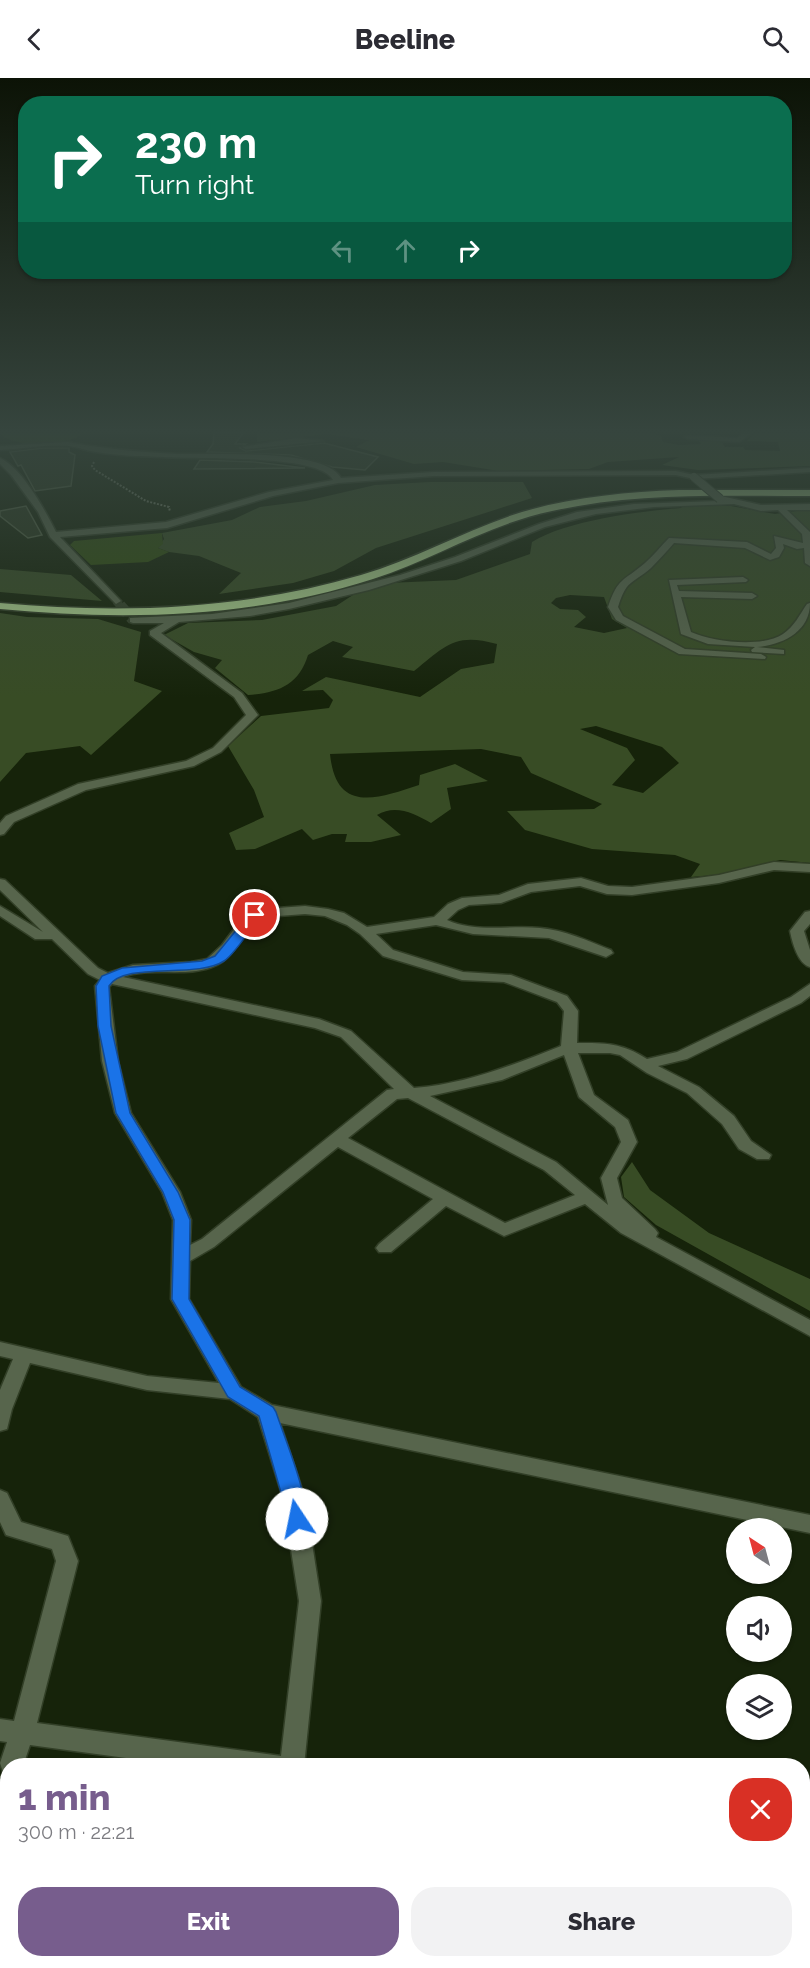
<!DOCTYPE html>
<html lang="en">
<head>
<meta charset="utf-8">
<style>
	body { margin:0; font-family:Raleway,sans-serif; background:#f2f2f3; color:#2b2b33; height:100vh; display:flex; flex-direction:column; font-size:22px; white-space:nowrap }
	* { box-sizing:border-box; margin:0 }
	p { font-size:20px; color:#7c7c81 }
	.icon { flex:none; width:33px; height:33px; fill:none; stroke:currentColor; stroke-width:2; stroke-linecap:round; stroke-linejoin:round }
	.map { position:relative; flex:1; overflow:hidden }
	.sheet { position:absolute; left:0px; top:1680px; width:810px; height:210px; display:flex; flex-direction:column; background:#fff; border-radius:24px 24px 0 0; box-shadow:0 2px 4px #0004 }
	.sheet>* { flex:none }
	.guide { position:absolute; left:18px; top:18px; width:774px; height:183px; border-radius:24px; box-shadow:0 2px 4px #0004; background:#0b6e4f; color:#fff; overflow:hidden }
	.needle { width:39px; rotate:324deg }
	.controls { position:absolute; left:726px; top:1440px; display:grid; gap:12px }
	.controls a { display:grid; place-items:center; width:66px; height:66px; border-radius:50%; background:#fff; box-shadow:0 2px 4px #0004; font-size:30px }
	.pin { position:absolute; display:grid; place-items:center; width:51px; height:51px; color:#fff; margin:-26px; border:3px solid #fff; border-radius:50%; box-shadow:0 2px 6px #0007 }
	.me { position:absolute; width:66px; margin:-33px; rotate:349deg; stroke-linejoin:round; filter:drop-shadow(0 0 4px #0008) }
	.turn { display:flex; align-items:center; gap:21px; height:126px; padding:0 18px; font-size:27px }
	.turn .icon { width:78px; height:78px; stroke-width:2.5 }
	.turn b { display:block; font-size:42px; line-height:51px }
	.lanes { display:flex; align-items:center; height:57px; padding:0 18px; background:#0003; justify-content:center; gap:30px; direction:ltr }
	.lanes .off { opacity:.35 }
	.round { display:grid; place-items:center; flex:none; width:63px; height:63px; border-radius:24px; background:#f2f2f3 }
	.overview { display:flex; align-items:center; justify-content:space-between; height:102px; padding:0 18px }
	h1 { font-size:36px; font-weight:800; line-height:45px; color:#775d8d }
	.action { display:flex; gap:12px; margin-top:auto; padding:12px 18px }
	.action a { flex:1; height:69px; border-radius:24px; background:#775d8d; color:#fff; font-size:24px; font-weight:800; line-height:69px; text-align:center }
	.action a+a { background:#f2f2f3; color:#2b2b33 }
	header { display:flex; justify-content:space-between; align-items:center; height:78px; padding:0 18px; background:#fff; font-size:27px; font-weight:800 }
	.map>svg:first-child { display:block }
	.green { fill:#384c25; fill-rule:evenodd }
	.water { fill:#324e11 }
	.building { fill:#29371d; stroke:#536246; stroke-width:1.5 }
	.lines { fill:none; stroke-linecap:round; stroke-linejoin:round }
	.minor-tunnel-far1 { stroke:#344129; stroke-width:8; stroke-dasharray:8 4.5; stroke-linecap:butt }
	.minor-tunnel { stroke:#344129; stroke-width:11; stroke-dasharray:11 5; stroke-linecap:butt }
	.minor-casing { stroke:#323f27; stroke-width:3 }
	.highway-casing { stroke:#323f27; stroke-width:3 }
	.path { stroke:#79846f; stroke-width:2; stroke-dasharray:2 1.5; stroke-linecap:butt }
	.minor { fill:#57654c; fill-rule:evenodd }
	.highway { fill:#a6c889; fill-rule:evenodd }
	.minor-bridge-casing { stroke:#323f27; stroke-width:10; stroke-linecap:butt }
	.minor-bridge { stroke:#57654c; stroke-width:8 }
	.route { fill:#1a73e8; stroke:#114b97; stroke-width:1.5 }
</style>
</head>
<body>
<header><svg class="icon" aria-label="back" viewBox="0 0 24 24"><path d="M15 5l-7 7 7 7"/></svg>Beeline<svg class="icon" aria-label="search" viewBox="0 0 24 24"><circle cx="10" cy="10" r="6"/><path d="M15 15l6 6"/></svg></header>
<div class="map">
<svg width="810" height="1890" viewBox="0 0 810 1890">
	<rect width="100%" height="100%" fill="#16230a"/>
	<path class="green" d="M 257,355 L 653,355 L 661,358 L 663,364 L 679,367 L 701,366 L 698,362 L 721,363 L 725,369 L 743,369 L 745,372 L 780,373 L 778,364 L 747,363 L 754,355 L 810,355 L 810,388 L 698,392 L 662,387 L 679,379 L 608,384 L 589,391 L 499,393 L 443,384 L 414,386 L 356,369 L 369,362 L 326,356 L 257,364 Z
		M 430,404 L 523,404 L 532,420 L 376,470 L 334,493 L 293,505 L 219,516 L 241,495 L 199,478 L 169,474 L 158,470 L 164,461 L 162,455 L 232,442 L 260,429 L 306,423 L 375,407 Z
		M 683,428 L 731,428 L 775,436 L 810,431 L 810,785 L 780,782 L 716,797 L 691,799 L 700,786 L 675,777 L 592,771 L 525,752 L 507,733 L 594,731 L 602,726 L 531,695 L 521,679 L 481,671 L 330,676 C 336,736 377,721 419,707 L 420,697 L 455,686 L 488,703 L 447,710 L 451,731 L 431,745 C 414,735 395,726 377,737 L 401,757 L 371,764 L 345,764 L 347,756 L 332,756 L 313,762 L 302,751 L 255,771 L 236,772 L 229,755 L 264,739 L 254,712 L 228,668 L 261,638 L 329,630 L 333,622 L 323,612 L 302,613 L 326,599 L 420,619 L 461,591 L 494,585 L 497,566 C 455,554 445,568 414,593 L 342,579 L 353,569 L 333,563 L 308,577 C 299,607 278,615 248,617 L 215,590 L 222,582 L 194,574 L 164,557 L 188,545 L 262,542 L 336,528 L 356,515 L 388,505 L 456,502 L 530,476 L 532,464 C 565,443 640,433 681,430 ZM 570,517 L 604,519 L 612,541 L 627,550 L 604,555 L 574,549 L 586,539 L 578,532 L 560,531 L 551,525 L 556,520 ZM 596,648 L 662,669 L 679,685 L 643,715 L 612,707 L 635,682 L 627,670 L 580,651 Z
		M 0,491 L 71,497 L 102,523 L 0,514 Z
		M 0,535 L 27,539 L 98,541 L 141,554 L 134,603 L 162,613 L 91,677 L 80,668 L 26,675 L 0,704 Z
		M 632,1084 L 650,1112 L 709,1155 L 810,1201 L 810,1233 L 656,1147 L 624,1119 L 621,1099 Z"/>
	<path class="water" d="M 0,355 L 82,355 C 71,369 9,370 0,355 Z
		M 162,455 L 163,466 L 158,470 L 169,474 L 148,484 L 91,487 L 70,467 L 74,463 Z"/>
	<path class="building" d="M 214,355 L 243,355 L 235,366 L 246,366 L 240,370 L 246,373 L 324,365 L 378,379 L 365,392 L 332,389 L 291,377 L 207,374 L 213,366 Z
		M 43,370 L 69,370 L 69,374 L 75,377 L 71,408 L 35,413 L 21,387 L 18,388 L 10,374 Z
		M 200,382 L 255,384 L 305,390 L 194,391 Z
		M 26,428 L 42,457 L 28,460 L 0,438 L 0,433 Z"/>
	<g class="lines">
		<path class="minor-tunnel-far1" d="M 116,523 L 121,529"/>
		<path class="minor-tunnel" d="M 120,527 L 133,542"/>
		<g class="minor-casing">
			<path id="minor" d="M 743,355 L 752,355 L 739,364 L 688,361 L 684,359 L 688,357 L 737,360 Z
				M 296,360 L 324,363 L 246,371 L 242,369 Z
				M 68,364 C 104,371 141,374 178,376 C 210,377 325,370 341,400 L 434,394 L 676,393 L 694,397 L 810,390 L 810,394 L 694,401 L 676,397 L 434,398 L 338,405 L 273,418 L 167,450 L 60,459 L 119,521 L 121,523 L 116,526 L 50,459 L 38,434 L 11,397 L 0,386 L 0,380 C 22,390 45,432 56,454 L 166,444 L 269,414 L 333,402 C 320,375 194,382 164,379 C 142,378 118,378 96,374 C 87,373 78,369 69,368 C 47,366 22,371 0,372 L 0,368 Z
				M 721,418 L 761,427 L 810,426 L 810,432 L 787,432 L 810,454 L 810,488 L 805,485 L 804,470 L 797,471 L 783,466 L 784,470 L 779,479 L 770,482 L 745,470 L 674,465 C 667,473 659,482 651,490 C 631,507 627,501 618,529 L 623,538 L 685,571 L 761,576 L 766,579 L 765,581 L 679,576 L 616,542 L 608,529 C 618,499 623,504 645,485 C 653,478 661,468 669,460 L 747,464 L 771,476 L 776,470 L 774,458 L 803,465 L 802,456 L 778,432 L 761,433 L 734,426 L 654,429 L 596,436 L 545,449 L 461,483 L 369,512 L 289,531 L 250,538 L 179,544 L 161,555 L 242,615 L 258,637 L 221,674 L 194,688 L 86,712 L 14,744 L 4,756 L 0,757 L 0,745 L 6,738 L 78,706 L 186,683 L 213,670 L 246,637 L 234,619 L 150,557 L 150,553 L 164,545 L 133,545 L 130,544 L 130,540 L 212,536 L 289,525 L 400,497 L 455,479 L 539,446 L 577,434 L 634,426 L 718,423 L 718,419 Z
				M 743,499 L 748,502 L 746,504 L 677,507 L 679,513 L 752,515 L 757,518 L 752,521 L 681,519 L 691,554 C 713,564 762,570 783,556 C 794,549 800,536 807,526 L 810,525 C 810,554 782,567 757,569 L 784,572 L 784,576 L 752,574 L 751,572 L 755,569 L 708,566 L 681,556 L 669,502 Z
				M 774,784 L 810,786 L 810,794 L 774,792 L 719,805 L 632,817 L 607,816 L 580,808 L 531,814 L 501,825 L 469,827 L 458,832 L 447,842 C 475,855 510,847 540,850 C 565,852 588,863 611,872 L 613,875 L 606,879 L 549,860 L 473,856 L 436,847 L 376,856 L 393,872 L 463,894 L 511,897 L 567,918 L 578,933 L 577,965 C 606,965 622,965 647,981 L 677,974 L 791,919 L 810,906 L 810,918 L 801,925 L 687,981 L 658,988 L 699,1009 L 734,1038 L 751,1063 L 771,1077 L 769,1081 L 757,1081 L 739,1071 L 722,1046 L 687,1015 L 647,995 L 620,977 L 610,975 L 578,975 L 594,1017 L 628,1042 L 637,1064 L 617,1100 L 622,1120 L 655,1151 L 658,1155 L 656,1159 L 810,1242 L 810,1258 L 621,1155 L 585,1126 L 504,1158 L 446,1128 L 391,1174 L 379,1174 L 376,1170 L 379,1166 L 433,1121 L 338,1069 L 214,1169 L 190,1183 L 189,1221 L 241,1309 L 272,1327 L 810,1437 L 810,1455 L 280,1345 L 305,1420 L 321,1523 L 304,1688 L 185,1688 L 30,1667 L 23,1688 L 8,1688 L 8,1764 L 0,1768 L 0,1698 L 4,1697 L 0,1685 L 7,1664 L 0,1663 L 0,1641 L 14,1643 L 56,1483 L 52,1471 L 6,1457 L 0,1444 L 0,1412 L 7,1415 L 21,1444 L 68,1458 L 78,1483 L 37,1645 L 281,1678 L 299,1523 L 283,1420 L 258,1339 L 230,1321 L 147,1312 L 30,1285 L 12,1331 L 7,1351 L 0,1353 L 0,1312 L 13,1281 L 0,1278 L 0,1264 L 147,1298 L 219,1305 L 171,1221 L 173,1142 L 162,1114 L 115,1035 L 102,983 L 95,908 L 100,902 L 88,896 L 52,861 L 35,861 L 0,838 L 0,828 L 43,854 L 0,812 L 0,801 L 5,802 L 98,890 L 108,895 L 133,887 L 191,884 L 207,881 L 222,867 L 241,842 L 249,836 L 263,831 L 305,828 L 328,831 L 344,835 L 367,849 L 434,839 L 448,826 L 462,820 L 499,817 L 528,806 L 581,800 L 608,808 L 632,809 L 719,797 ZM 305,836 L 325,838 L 347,847 L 360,856 L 383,878 L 462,902 L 504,904 L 557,924 L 564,933 L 561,968 C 513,987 466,1006 414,1010 L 351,953 L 319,941 L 123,899 C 152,888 188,901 217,887 C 235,878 243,854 258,842 L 265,839 ZM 112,906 L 315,950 L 341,959 L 394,1011 L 387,1012 L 202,1161 L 190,1167 L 191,1142 L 180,1114 L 131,1035 L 118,983 L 109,909 ZM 564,977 L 579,1019 L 615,1049 L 621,1064 L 601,1100 L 608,1127 L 556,1084 L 430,1018 L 502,1002 ZM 408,1020 L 544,1092 L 575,1117 L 505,1145 L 348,1060 L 397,1021 Z
				M 810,833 L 810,846 L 804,853 L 810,872 L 810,889 C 798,886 792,864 790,853 L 805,834 Z
				M 802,1725 L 810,1726 L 810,1750 L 802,1749 Z
				M 166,1882 L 193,1882 L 190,1890 L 163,1890 Z"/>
		</g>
		<g class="highway-casing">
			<path id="highway" d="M 679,412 L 810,412 L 810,418 C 724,418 636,414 552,433 C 489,446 434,481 373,501 C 252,540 126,543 0,531 L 0,525 C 122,536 242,532 361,497 C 416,481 467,451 522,434 C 573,419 626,414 679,412 Z"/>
		</g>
		<path class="path" d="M 94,384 L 92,388 L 95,392 L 146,423 L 169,429 L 170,434"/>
		<use href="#minor" class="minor"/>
		<use href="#highway" class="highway"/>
		<g class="minor-bridge-casing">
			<path id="minor-bridge" d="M 694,399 L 720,421"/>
		</g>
		<use href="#minor-bridge" class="minor-bridge"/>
	</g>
	<linearGradient id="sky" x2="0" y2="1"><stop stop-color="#0c1306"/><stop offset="0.57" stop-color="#36453e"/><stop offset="1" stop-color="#36453e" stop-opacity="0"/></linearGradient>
	<rect width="810" height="620" fill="url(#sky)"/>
	<path class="route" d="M 255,833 L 261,837 C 252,849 235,876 224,883 C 197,901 124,883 109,908 L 111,948 L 130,1035 L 178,1114 L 190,1142 L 189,1221 L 240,1309 L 273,1329 L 276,1334 C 283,1356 313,1427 304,1446 L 297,1449 L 290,1446 L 259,1338 L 228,1319 L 172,1221 L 174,1142 L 163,1114 L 116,1035 L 98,948 L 96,908 L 102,898 L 122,890 L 202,883 L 215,878 L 251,834 Z"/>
</svg>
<div class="controls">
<a><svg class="needle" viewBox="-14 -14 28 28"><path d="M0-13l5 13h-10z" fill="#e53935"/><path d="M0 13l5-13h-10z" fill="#7c7c81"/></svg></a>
<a><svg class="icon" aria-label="sound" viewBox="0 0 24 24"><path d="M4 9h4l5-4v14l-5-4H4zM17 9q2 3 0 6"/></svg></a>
<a><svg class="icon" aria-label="layers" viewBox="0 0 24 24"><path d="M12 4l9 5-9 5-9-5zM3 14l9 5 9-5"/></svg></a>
</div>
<div class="pin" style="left:255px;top:837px;background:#d93025"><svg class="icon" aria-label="arrive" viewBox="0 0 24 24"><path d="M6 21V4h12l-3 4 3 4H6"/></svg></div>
<svg class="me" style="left:297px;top:1441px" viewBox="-20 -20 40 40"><circle r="19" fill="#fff"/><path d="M0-13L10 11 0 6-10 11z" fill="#1a73e8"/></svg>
<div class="guide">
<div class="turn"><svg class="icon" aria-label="right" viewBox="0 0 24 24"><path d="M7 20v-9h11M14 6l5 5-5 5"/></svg><div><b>230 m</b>Turn right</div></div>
<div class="lanes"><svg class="icon off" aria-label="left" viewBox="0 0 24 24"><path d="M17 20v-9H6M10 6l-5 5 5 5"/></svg><svg class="icon off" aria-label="ahead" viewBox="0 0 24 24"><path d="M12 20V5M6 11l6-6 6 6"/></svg><svg class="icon" aria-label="right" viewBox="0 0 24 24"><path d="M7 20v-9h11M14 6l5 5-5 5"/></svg></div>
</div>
<section class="sheet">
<div class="overview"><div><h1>1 min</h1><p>300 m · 22:21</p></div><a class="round" style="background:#d93025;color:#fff"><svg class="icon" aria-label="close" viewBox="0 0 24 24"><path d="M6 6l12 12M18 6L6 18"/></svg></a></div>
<div class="action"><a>Exit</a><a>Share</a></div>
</section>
</div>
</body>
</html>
